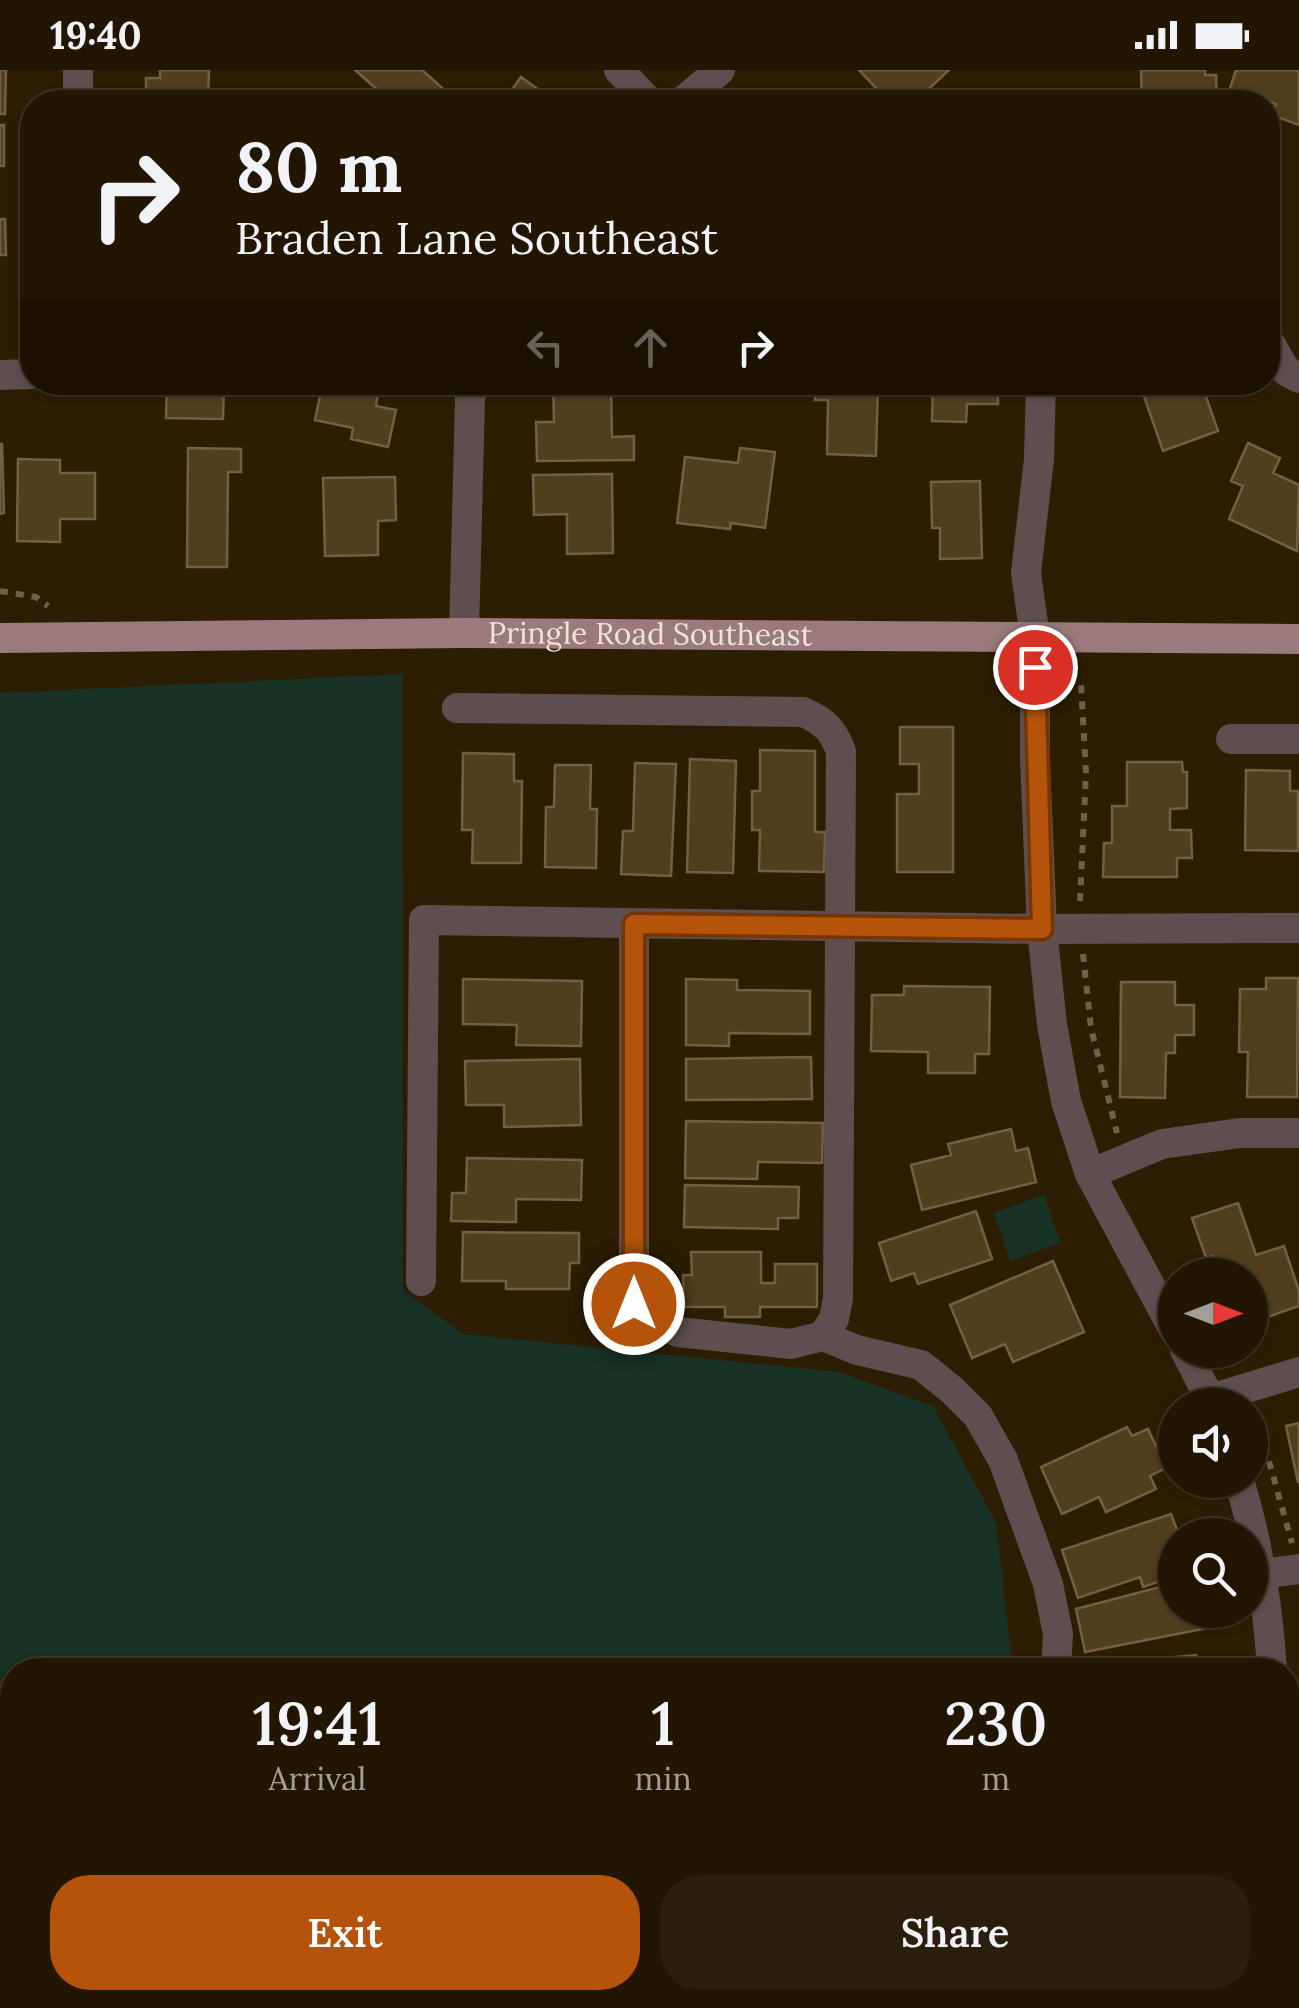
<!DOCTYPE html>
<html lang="en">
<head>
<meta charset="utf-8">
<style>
	body { margin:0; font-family:Lora,serif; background:#2a1f0c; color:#f1f3f6; height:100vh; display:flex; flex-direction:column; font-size:38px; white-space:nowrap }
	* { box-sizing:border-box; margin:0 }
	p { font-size:32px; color:#a29f99 }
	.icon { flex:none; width:55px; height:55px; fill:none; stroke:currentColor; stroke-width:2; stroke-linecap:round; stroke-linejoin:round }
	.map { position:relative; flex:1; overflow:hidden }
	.panel { position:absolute; left:0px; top:1588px; width:1300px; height:352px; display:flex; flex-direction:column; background:#221602; border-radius:40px 40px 0 0; box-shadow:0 2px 8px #0004,0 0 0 2px #3f3524 }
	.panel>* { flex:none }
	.hud { position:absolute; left:20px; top:20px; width:1260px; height:305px; border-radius:40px; box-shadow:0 2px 8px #0004,0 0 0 2px #3f3524; background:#221602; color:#f1f3f6; overflow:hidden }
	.needle { width:65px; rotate:90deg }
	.buttons { position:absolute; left:1158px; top:1188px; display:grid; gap:20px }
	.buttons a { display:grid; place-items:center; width:110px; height:110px; border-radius:50%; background:#221602; box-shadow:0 2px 8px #0004,0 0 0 2px #3f3524; font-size:50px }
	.pin { position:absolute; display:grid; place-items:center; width:85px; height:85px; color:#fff; margin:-42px; border:5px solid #fff; border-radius:50%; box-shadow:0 2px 10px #0007 }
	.me { position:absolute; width:110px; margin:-55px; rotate:0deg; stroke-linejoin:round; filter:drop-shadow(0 0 8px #0008) }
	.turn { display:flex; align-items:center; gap:35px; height:210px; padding:0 50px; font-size:45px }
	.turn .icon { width:130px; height:130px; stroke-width:2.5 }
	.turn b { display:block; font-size:70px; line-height:85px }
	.lanes { display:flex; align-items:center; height:95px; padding:0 50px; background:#0003; justify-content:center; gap:50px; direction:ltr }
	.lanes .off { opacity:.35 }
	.eta { display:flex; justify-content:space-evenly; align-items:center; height:170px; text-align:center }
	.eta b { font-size:60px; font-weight:600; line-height:70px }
	.button { display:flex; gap:20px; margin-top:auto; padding:20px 50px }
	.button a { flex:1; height:115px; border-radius:40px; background:#b45309; color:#fff; font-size:40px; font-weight:600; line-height:115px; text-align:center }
	.button a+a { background:#2a1f0c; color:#f1f3f6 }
	.status { display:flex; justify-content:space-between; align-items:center; height:70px; padding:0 50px; background:#221602; direction:ltr }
	.status svg { height:28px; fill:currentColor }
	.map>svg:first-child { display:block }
	.green { fill:#183226 }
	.building { fill:#513e1f; stroke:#726043; stroke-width:2.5 }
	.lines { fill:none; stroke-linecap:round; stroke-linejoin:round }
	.path { stroke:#6e6149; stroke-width:6; stroke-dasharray:8 8; stroke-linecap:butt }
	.minor { stroke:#5e4e4f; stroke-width:30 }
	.major { stroke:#9b7a7d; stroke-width:30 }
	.route-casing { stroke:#753606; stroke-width:25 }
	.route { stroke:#b45309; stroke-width:18 }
	.labels { text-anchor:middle; stroke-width:10; stroke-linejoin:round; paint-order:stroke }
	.street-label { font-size:30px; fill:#f0e5d5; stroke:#231400 }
</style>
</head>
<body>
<div class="status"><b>19:40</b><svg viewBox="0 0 49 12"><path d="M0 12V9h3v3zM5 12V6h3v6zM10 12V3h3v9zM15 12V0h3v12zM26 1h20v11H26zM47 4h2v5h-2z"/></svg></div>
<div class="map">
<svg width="1299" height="1938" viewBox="0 0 1299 1938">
	<rect width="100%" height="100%" fill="#2d1e03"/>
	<path class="green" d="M 402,604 L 403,1221 L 464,1264 L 839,1302 L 933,1336 L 996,1452 L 1013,1600 L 12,1600 L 12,1928 L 949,1928 L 949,1938 L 0,1938 L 0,623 Z
		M 1044,1125 L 1060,1173 L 1010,1191 L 994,1143 Z"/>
	<path class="building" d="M 0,0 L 6,0 L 5,44 L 0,44 Z
		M 160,0 L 209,0 L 208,32 L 146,32 L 146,8 L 160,8 Z
		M 355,0 L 422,0 L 449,24 L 441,32 L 391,32 Z
		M 859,0 L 949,0 L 919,28 L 924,32 L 889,32 Z
		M 1141,0 L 1205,0 L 1205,5 L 1216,5 L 1217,32 L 1142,32 Z
		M 1236,0 L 1299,0 L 1299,55 L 1272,45 L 1276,34 L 1230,18 Z
		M 521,7 L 556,32 L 503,32 Z
		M 815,20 L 828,32 L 804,32 Z
		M 0,55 L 4,55 L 4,96 L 0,96 Z
		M 0,149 L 5,149 L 6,185 L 0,185 Z
		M 167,312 L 224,312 L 223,349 L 166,348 Z
		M 323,312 L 380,312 L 376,336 L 396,340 L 388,377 L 351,369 L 353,358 L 315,350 Z
		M 553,312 L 611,312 L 612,367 L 634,366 L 634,390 L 537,391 L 536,352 L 554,352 Z
		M 816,312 L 878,312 L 876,386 L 827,384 L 828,330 L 815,330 Z
		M 933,312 L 998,312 L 998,334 L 967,334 L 966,352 L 932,351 Z
		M 1139,312 L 1201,312 L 1218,361 L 1163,381 Z
		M 1248,373 L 1280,388 L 1273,403 L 1299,415 L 1297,481 L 1229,449 L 1243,416 L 1231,411 Z
		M 0,374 L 2,374 L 4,443 L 0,444 Z
		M 188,378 L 241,379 L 241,402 L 228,402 L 227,497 L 187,497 Z
		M 740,378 L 775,382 L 765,458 L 731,453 L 730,459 L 677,453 L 685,387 L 738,393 Z
		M 18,389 L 60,390 L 60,403 L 95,403 L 95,449 L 60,449 L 60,472 L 17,471 Z
		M 612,404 L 613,483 L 567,484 L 567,444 L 534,445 L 533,405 Z
		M 395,407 L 396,450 L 378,451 L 378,485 L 325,486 L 323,408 Z
		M 980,411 L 982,488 L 940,489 L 940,458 L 932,458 L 931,412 Z
		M 900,657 L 953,657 L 953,802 L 897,802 L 897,724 L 919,724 L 919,694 L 900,694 Z
		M 760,680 L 815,681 L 815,762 L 825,762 L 824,802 L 759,801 L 760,760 L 752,760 L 752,721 L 760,721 Z
		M 463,683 L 514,684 L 514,711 L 522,711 L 521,793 L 472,793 L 473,760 L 462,760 Z
		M 690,689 L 736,691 L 733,803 L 687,802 Z
		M 1127,692 L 1182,692 L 1183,702 L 1187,702 L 1187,738 L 1170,739 L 1170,760 L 1191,760 L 1192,788 L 1177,788 L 1177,807 L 1103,807 L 1104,773 L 1112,773 L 1112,736 L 1127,736 Z
		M 635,693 L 676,694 L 671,806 L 621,804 L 623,761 L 633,761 Z
		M 555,695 L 591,695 L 590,739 L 597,739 L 596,798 L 545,797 L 546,737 L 554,737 Z
		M 1246,700 L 1290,701 L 1290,721 L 1298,721 L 1298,781 L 1245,780 Z
		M 1266,908 L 1298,908 L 1297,1027 L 1247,1027 L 1248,982 L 1239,982 L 1240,919 L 1266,919 Z
		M 463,909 L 582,911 L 581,976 L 516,975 L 517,955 L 463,954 Z
		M 686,909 L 737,910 L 737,920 L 810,921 L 810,964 L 729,963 L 729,976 L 686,975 Z
		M 1121,912 L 1175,912 L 1175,935 L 1194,935 L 1194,965 L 1175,965 L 1175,983 L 1166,983 L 1165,1028 L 1120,1027 Z
		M 904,916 L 990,917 L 989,984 L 975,984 L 975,1003 L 928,1003 L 928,982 L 871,981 L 872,925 L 904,925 Z
		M 811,987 L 812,1029 L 686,1030 L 686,989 Z
		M 580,989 L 581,1055 L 504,1057 L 504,1035 L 466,1035 L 465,991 Z
		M 686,1051 L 823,1053 L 822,1093 L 758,1092 L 757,1109 L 685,1108 Z
		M 1011,1059 L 1016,1081 L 1028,1078 L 1036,1112 L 922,1140 L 911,1095 L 951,1085 L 948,1074 Z
		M 467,1088 L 582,1090 L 581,1130 L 516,1129 L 516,1152 L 451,1151 L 452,1123 L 466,1123 Z
		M 685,1115 L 799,1117 L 798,1148 L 778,1148 L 778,1159 L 684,1157 Z
		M 1238,1133 L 1256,1185 L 1284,1176 L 1299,1221 L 1299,1236 L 1250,1253 L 1250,1205 L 1218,1205 L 1212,1186 L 1206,1188 L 1192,1148 Z
		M 976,1141 L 992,1189 L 918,1214 L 914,1203 L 891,1211 L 879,1173 Z
		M 463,1162 L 579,1163 L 579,1193 L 570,1193 L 569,1219 L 506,1219 L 506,1211 L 462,1211 Z
		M 691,1182 L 761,1182 L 761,1213 L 775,1213 L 775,1194 L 817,1194 L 817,1237 L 760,1237 L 760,1247 L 725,1247 L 725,1237 L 684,1237 L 683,1205 L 692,1205 Z
		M 1053,1191 L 1084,1262 L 1013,1292 L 1005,1274 L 972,1288 L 950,1235 Z
		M 1299,1353 L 1299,1412 L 1298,1412 L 1286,1356 Z
		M 1127,1357 L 1132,1366 L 1148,1359 L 1166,1398 L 1150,1406 L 1156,1419 L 1106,1442 L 1099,1427 L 1062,1444 L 1041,1397 Z
		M 1171,1444 L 1179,1465 L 1175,1465 L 1175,1506 L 1143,1517 L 1140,1507 L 1078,1528 L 1062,1480 Z
		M 1175,1513 L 1175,1540 L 1215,1540 L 1218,1556 L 1085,1582 L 1076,1539 Z
		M 1196,1585 L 1197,1600 L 1106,1600 L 1106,1594 Z"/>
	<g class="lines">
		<path class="path" d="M 0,521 L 36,527 L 48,536
			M 1080,831 L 1086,703 L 1081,613
			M 1083,884 L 1091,958 L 1117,1063
			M 1225,1280 L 1233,1295
			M 1256,1345 L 1292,1473
			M 1288,1871 L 1299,1776"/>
		<path class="minor" d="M 619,0 L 649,32
			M 78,32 L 78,0
			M 682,32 L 720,0
			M 1268,270 L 1286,301 L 1299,308
			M 0,305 L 32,304
			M 1041,312 L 1039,389 L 1026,503 L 1035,567 L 1035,688 L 1042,859 L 1052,955 L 1066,1031 L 1090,1104 L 1175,1262
			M 464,563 L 470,329 L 474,312
			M 457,638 L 803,642 C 824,651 833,660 841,681 L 838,1228 L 834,1249 L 823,1266 L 791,1274 L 678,1262 L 653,1251 L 634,1234 L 634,854
			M 1231,669 L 1299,669
			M 1090,1104 L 1162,1074 L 1240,1063 L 1299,1063
			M 421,1211 L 424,850 L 1042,859 L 1299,858
			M 823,1266 L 857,1280 L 921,1295 L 952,1320 L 978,1346 L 1003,1390 L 1048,1514 L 1058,1564 L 1056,1600
			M 1185,1280 L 1213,1335
			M 1211,1329 L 1299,1302
			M 1239,1410 C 1258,1472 1268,1535 1272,1600
			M 1262,1504 L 1299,1499
			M 1288,1693 L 1299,1694
			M 1288,1901 L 1299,1901
			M 1249,1928 L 1249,1938"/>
		<path class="major" id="s1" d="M 0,568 L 464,563 L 1299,569"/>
	</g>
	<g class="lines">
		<g class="route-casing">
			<path id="route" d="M 634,1234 L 634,854 L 1042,859 L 1035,597"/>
		</g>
		<use href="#route" class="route"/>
	</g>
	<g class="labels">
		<g class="street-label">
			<text dy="10" stroke="none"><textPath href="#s1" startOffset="650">Pringle Road Southeast</textPath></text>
		</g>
	</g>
</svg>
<div class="buttons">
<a><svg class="needle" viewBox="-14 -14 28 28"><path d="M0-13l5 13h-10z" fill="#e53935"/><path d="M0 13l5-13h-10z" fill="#a29f99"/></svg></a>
<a><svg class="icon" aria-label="sound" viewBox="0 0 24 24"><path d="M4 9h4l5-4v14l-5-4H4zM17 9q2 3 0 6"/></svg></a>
<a><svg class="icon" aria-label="search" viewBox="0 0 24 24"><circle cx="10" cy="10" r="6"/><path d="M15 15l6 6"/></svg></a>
</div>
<div class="pin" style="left:1035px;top:597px;background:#d93025"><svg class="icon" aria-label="arrive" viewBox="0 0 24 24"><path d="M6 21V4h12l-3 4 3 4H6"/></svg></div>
<svg class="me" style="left:634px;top:1234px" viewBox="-20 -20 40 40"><circle r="17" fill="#b45309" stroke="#fff" stroke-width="3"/><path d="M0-11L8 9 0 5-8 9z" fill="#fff"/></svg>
<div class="hud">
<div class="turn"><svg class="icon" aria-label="right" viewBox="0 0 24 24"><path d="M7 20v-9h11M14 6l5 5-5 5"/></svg><div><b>80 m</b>Braden Lane Southeast</div></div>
<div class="lanes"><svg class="icon off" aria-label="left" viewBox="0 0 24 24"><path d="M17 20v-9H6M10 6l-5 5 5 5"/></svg><svg class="icon off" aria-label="ahead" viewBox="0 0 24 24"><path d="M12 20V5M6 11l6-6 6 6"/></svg><svg class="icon" aria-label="right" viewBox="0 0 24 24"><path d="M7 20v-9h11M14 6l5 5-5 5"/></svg></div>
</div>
<section class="panel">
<div class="eta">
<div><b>19:41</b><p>Arrival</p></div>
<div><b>1</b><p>min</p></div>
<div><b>230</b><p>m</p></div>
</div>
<div class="button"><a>Exit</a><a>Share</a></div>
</section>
</div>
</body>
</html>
